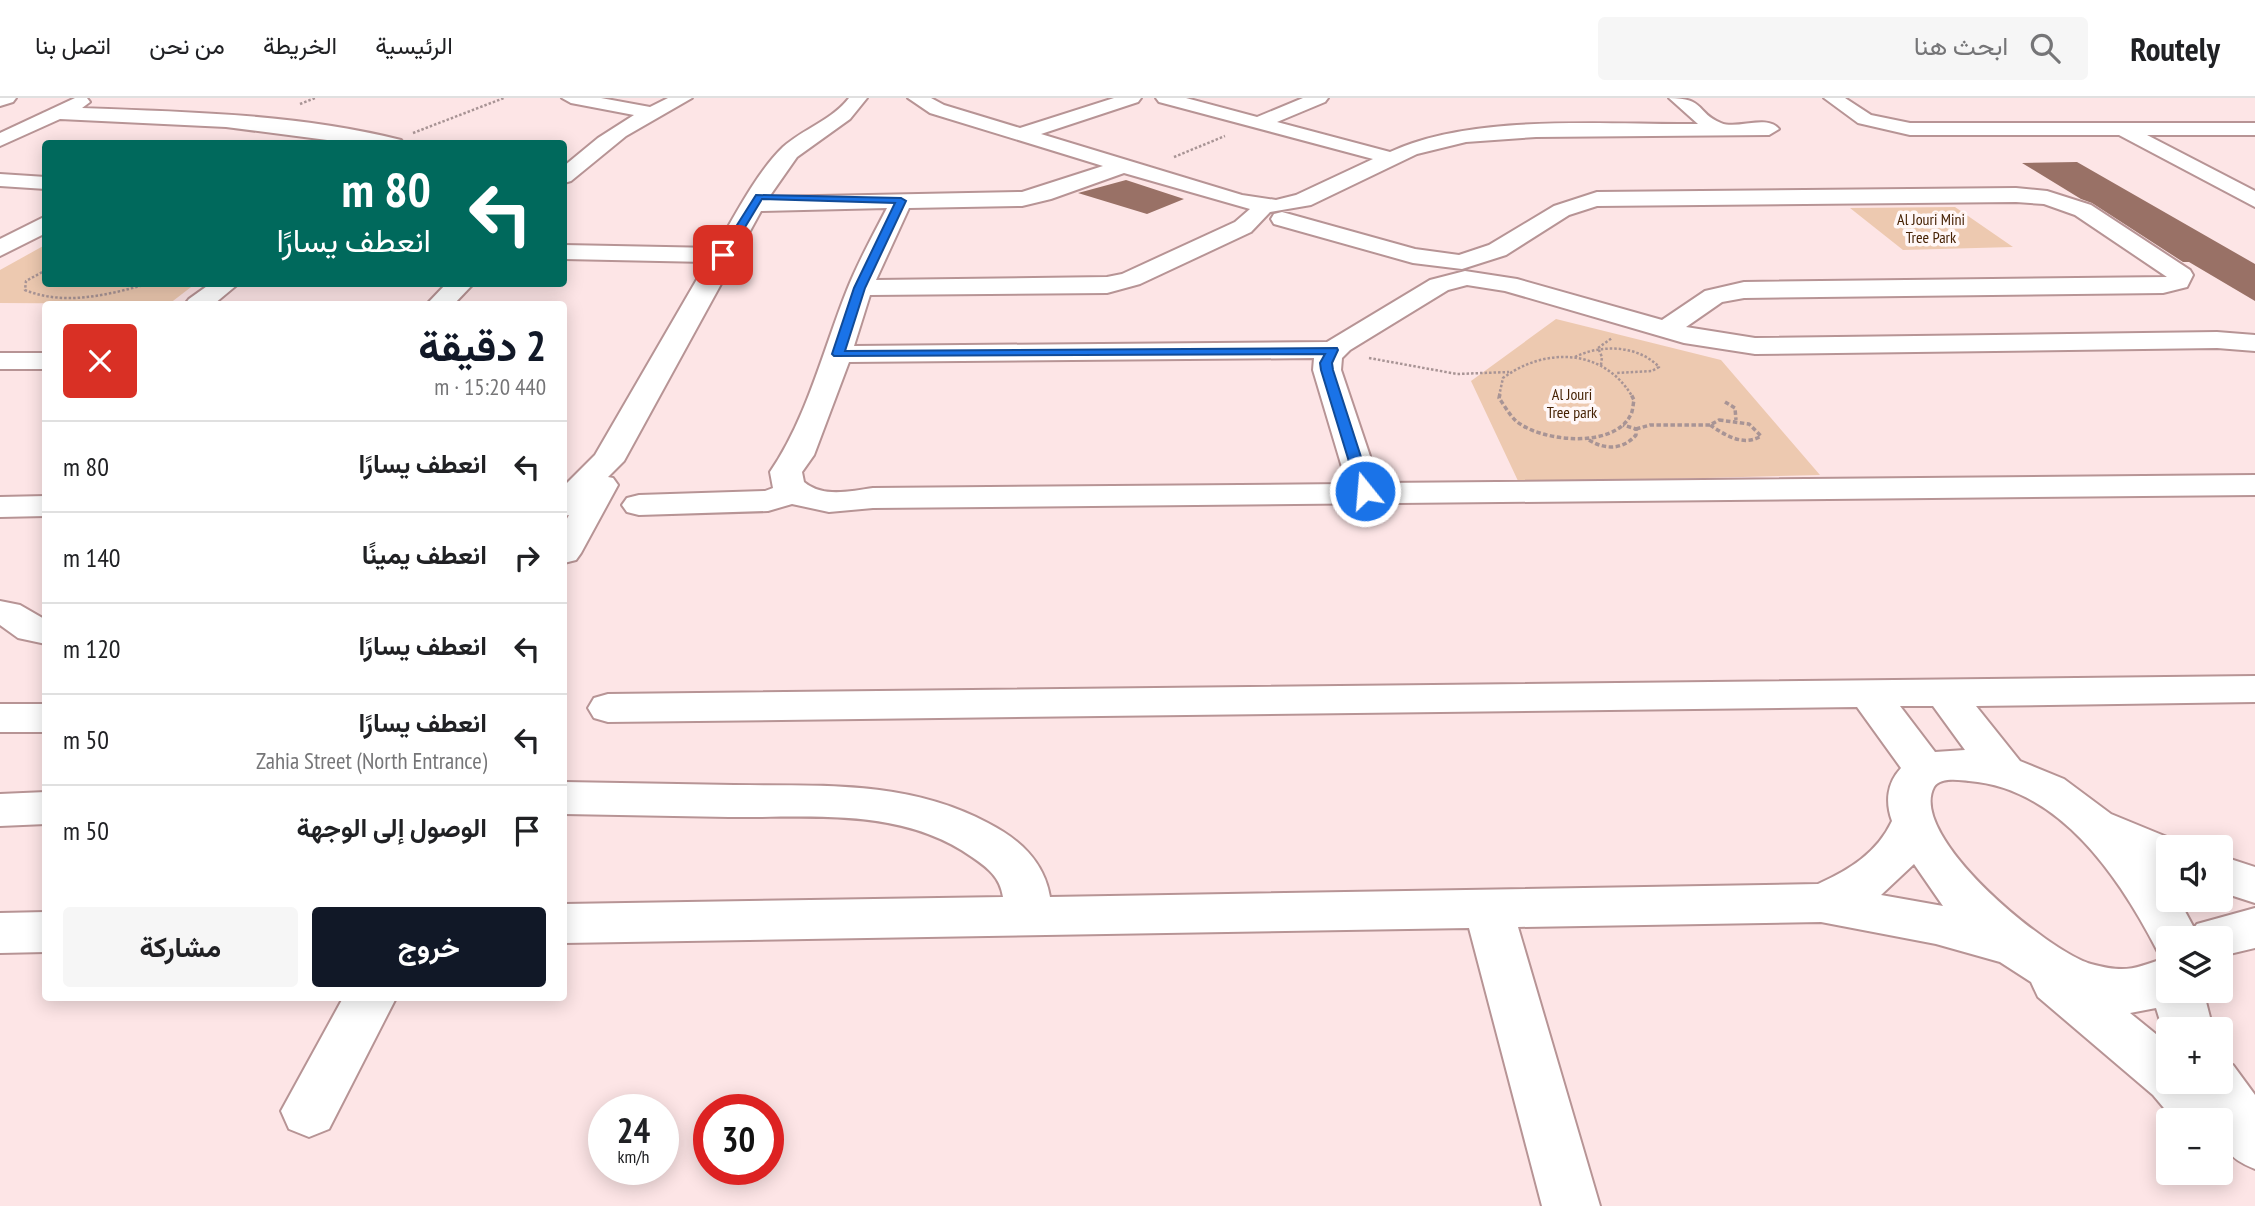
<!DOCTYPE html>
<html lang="ar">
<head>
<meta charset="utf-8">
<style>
	body { margin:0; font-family:"PT Sans Narrow",Vazirmatn,sans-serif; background:#f6f6f6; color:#202124; direction:rtl; height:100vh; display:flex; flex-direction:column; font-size:26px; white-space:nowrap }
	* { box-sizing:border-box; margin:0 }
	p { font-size:23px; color:#757577 }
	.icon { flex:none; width:38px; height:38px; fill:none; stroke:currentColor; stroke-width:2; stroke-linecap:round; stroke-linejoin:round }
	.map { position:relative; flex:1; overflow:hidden; direction:ltr }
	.details { position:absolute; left:42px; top:203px; width:525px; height:700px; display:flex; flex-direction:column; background:#fff; border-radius:7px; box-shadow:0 4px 18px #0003; direction:rtl }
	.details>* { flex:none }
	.guide { position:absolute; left:42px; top:42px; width:525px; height:147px; border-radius:7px; box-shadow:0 4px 18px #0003; direction:rtl; background:#00695c; color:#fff; overflow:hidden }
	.fabs { position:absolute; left:2156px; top:737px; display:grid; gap:14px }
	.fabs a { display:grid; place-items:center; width:77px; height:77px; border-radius:7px; background:#fff; box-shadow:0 4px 18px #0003; font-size:35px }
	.speed { position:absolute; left:588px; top:996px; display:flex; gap:14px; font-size:35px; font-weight:700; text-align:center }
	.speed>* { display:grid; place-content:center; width:91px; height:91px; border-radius:50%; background:#fff; box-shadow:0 4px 18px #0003; line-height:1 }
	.speed small { font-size:18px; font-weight:400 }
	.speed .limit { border:10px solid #d22; background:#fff; color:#111 }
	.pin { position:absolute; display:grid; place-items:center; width:60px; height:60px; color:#fff; margin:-30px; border-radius:14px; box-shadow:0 4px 10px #0006 }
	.me { position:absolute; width:77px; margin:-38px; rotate:343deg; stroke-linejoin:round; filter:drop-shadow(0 0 5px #0008) }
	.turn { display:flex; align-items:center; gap:24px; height:147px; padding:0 21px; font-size:32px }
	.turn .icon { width:91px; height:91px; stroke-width:2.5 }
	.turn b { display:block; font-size:49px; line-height:60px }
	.round { display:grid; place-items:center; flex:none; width:74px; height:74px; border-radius:7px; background:#f6f6f6 }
	.overview { display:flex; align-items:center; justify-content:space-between; height:119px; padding:0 21px }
	h1 { font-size:42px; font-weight:700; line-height:52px; color:#111827 }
	.action { display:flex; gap:14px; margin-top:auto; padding:14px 21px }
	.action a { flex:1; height:80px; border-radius:7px; background:#111827; color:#fff; font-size:28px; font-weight:700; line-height:80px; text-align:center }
	.action a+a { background:#f6f6f6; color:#202124 }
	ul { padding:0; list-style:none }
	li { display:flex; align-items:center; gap:21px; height:91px; padding:0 21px; border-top:2px solid #e0e0e0 }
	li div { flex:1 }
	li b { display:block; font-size:26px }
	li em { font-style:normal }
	header { display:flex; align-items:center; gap:42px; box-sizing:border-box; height:98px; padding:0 35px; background:#fff; border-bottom:2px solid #e0e0e0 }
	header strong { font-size:33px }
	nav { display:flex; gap:38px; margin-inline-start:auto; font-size:24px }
	.search { width:490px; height:63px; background:#f6f6f6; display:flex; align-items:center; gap:18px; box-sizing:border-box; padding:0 24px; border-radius:7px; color:#757577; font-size:26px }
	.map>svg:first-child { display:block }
	.green { fill:#edc9b0 }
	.building { fill:#997166 }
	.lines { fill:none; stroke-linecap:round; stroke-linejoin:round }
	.minor-casing { stroke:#b79495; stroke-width:4 }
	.path-far1 { stroke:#a89495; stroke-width:2.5; stroke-dasharray:2.5 2; stroke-linecap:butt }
	.path { stroke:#a89495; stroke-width:3.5; stroke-dasharray:4.5 2.5; stroke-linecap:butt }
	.minor { fill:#fff; fill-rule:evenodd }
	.route { fill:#1a73e8; stroke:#114b97; stroke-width:2 }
	.labels { text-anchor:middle; stroke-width:7; stroke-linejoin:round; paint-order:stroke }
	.far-park-label { font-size:16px; fill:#462204; stroke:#fff7f7 }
</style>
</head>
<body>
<header>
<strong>Routely</strong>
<div class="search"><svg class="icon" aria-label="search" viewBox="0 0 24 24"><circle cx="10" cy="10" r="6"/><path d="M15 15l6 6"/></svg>ابحث هنا</div>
<nav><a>الرئيسية</a><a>الخريطة</a><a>من نحن</a><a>اتصل بنا</a></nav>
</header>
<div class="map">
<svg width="2255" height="1108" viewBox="0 0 2255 1108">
	<rect width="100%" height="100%" fill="#fde5e6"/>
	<path class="green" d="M 1955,109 L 2013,149 L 1903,152 L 1850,110 Z
		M 45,147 L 46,186 L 195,186 L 169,206 L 0,205 L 0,172 Z
		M 1556,221 L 1721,262 L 1820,377 L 1519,385 L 1471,283 Z"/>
	<path class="building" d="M 2077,64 L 2255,166 L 2255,203 L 2189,164 L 2183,164 L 2092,105 L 2081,101 L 2022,65 Z
		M 1126,82 L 1184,101 L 1147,116 L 1078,95 Z"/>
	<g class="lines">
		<g class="minor-casing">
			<path id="minor" d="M 0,0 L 16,0 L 13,4 L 0,8 Z
				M 75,0 L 87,0 L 90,4 L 82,10 C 188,14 298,16 401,42 L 404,46 L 358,46 L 226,29 L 60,21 L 0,48 L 0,35 Z
				M 562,0 L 601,0 L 650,9 L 668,0 L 692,0 L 626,38 L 571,83 L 564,85 L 564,68 L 598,40 L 634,17 L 571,5 Z
				M 849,0 L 867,0 L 850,21 L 797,59 L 769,99 L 1022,94 L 1103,68 L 930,15 L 908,0 L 931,0 L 944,7 L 1020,30 L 1114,0 L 1141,0 L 1138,4 L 1041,36 L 1242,97 L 1276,102 L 1296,97 L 1373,61 L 1159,4 L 1156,0 L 1186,0 L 1257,19 L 1303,0 L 1328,0 L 1325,4 L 1277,24 L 1390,54 C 1474,15 1606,27 1698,26 L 1669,0 C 1706,0 1696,15 1721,25 C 1737,32 1767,16 1779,31 L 1769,37 L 1536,39 L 1466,44 L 1417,56 L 1311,107 L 1270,114 L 1251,134 L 1140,186 L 1107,195 L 870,197 L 854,248 L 1327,244 L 1430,182 L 1465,173 L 1517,181 L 1662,222 L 1705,193 L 1744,184 L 2167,179 L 2075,117 L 2044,106 L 2016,104 L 1597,108 L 1569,117 L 1506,157 L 1462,171 L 1413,165 L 1274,126 L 1271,121 L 1274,116 L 1282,114 L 1415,151 L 1459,157 L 1489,147 L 1554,108 L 1597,94 L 2016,90 L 2047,93 L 2091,107 L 2190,172 L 2193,177 L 2187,189 L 2163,195 L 1744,200 L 1722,204 L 1686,229 L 1755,240 L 2217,234 L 2255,237 L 2255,253 L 2217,250 L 1755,256 L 1684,245 L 1505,193 L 1467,187 L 1448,192 L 1350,252 L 1342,260 L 1341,272 L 1379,385 L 2255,377 L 2255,397 L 873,410 L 829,414 L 792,406 L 768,413 L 639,417 L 627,414 L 622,407 L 627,400 L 639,397 L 765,393 L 773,390 L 770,374 C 807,320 823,252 847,192 C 858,164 873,137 887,110 L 761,113 L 624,363 L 608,379 L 613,380 L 618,387 L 581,455 L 576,462 L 564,465 L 564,426 L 569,417 L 564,418 L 564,388 L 595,357 L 707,164 L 564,161 L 564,147 L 716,150 C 734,119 757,74 783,49 C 803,31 832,22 849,0 ZM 1124,75 L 1250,111 L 1235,124 L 1122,176 L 1107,179 L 876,182 L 909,110 L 1022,108 L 1051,101 ZM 1314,260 L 1313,272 L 1347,386 L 873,390 C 850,393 823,400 804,384 L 802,374 L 814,357 L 849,264 Z
				M 1824,0 L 1845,0 L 1871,17 L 1910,25 L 2255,25 L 2255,37 L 2147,37 L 2255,93 L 2255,109 L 2119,37 L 1910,37 L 1858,25 Z
				M 0,76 L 46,79 L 46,91 L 0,88 Z
				M 46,118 L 46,135 L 0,158 L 0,141 Z
				M 210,186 L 238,186 L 214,206 L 185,206 L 189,201 Z
				M 446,186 L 473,186 L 454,206 L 427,206 Z
				M 0,255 L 46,255 L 46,271 L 0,271 Z
				M 46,398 L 46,418 L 0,419 L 0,399 Z
				M 0,503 L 20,507 L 46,522 L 46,546 L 18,540 L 0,527 Z
				M 2255,578 L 2255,604 L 1976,608 L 2020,663 L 2064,681 L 2111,716 L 2184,746 L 2186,749 L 2168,749 L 2168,776 L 2160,773 L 2168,784 L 2168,802 L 2179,802 L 2194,830 L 2197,826 L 2255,810 L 2255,850 L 2221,858 L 2221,840 L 2168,840 L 2168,858 L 2158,854 C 2120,780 2060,690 1969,683 C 1959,682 1940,679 1934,689 C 1907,739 2049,854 2091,866 C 2128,876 2135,870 2168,859 L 2168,892 L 2203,892 L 2213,931 L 2168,931 L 2168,984 L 2221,984 L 2221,962 L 2233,967 L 2255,997 L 2255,1071 C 2228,1060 2221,1050 2221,1022 L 2174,1022 L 2153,997 L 2038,899 L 2031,884 L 2000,864 L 1936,846 L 1821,824 L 1518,829 L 1600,1108 L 1542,1108 L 1469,830 L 564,845 L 564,806 L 1003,799 C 1000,779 988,770 972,759 C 901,709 812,720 729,719 C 674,718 619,717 564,716 L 564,684 C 621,685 677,686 734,687 C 821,688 908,682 988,725 C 1019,741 1044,763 1050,799 L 1818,786 C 1849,772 1877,755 1892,723 C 1885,704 1887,685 1901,670 L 1857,609 L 608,624 L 594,620 L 588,610 L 594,600 L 608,596 ZM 1900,608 L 1933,608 L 1965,652 L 1935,654 ZM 1914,766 L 1943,808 L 1881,797 ZM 2156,910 L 2167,945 L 2130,915 Z
				M 0,606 L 46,606 L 46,634 L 0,634 Z
				M 46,694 L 46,726 L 0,728 L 0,696 Z
				M 2221,758 L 2255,769 L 2255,805 L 2221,794 Z
				M 46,814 L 46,854 L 0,855 L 0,815 Z
				M 343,900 L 396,900 L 329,1031 L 309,1039 L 289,1031 L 281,1013 Z"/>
		</g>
		<path class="path-far1" d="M 300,6 L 315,0
			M 413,35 L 504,0
			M 1174,59 L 1225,38
			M 46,172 L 26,183 L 25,192 C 64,208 108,197 147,186
			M 1575,259 C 1601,246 1638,247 1659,269 L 1652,273 L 1617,275
			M 1369,260 L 1457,276 L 1509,274
			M 1601,267 L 1602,259 L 1598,250 L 1612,240
			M 1499,298 L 1503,280 C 1545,249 1603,250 1632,298"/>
		<path class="path" d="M 1500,296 L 1499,300 C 1504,307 1509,316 1515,322 C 1539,344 1613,351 1630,318 C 1633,314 1633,306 1634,302 L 1631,296
			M 1725,304 L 1735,310 L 1736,322
			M 1719,322 L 1749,326 L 1761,338 C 1743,349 1725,337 1710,327 Z
			M 1636,331 L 1650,327 L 1710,327
			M 1589,342 C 1605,352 1623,352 1636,337 L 1636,331 L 1623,327"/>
		<use href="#minor" class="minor"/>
	</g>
	<path class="route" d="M 756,97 L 901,100 L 906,103 L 865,190 L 845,253 L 1337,250 L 1338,252 L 1332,265 L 1333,272 L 1372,393 L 1365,397 L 1358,393 L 1321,272 L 1320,265 L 1325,256 L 834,258 L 832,256 L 854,190 L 895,105 L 762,101 L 727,159 L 720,159 L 718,157 Z"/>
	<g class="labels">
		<g class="far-park-label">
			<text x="1931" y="127">Al Jouri Mini<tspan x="1931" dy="18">Tree Park</tspan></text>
			<text x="1572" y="302">Al Jouri<tspan x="1572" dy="18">Tree park</tspan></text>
		</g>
	</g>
</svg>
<div class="fabs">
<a><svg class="icon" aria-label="sound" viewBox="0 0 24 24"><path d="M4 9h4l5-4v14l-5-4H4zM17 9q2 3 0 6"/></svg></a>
<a><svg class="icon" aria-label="layers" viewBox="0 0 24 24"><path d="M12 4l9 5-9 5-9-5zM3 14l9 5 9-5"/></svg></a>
<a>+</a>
<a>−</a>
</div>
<div class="speed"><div>24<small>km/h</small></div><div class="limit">30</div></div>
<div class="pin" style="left:723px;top:157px;background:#d93025"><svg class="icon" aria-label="arrive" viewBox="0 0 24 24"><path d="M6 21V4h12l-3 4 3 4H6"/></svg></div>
<svg class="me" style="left:1365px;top:393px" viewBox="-20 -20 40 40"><circle r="17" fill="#1a73e8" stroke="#fff" stroke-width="3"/><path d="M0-11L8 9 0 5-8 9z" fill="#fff"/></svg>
<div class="guide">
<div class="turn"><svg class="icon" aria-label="left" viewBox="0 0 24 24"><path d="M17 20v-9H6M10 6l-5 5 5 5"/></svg><div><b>80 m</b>انعطف يسارًا</div></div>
</div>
<section class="details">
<div class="overview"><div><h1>2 دقيقة</h1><p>440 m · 15:20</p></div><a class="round" style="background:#d93025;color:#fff"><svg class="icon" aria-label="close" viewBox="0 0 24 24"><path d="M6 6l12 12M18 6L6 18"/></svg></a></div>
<ul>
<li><svg class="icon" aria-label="left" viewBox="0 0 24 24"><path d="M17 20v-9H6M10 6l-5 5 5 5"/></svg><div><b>انعطف يسارًا</b></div><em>80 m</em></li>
<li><svg class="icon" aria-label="right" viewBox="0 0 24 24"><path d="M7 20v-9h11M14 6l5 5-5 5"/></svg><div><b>انعطف يمينًا</b></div><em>140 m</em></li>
<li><svg class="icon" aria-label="left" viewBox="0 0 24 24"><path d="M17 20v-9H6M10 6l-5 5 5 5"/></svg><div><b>انعطف يسارًا</b></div><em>120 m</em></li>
<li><svg class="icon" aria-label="left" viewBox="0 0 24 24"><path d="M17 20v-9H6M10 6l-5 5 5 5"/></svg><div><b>انعطف يسارًا</b><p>Zahia Street (North Entrance)</p></div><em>50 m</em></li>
<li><svg class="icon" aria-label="arrive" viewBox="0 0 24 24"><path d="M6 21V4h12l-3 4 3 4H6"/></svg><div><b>الوصول إلى الوجهة</b></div><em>50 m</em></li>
</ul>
<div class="action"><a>خروج</a><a>مشاركة</a></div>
</section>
</div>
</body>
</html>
